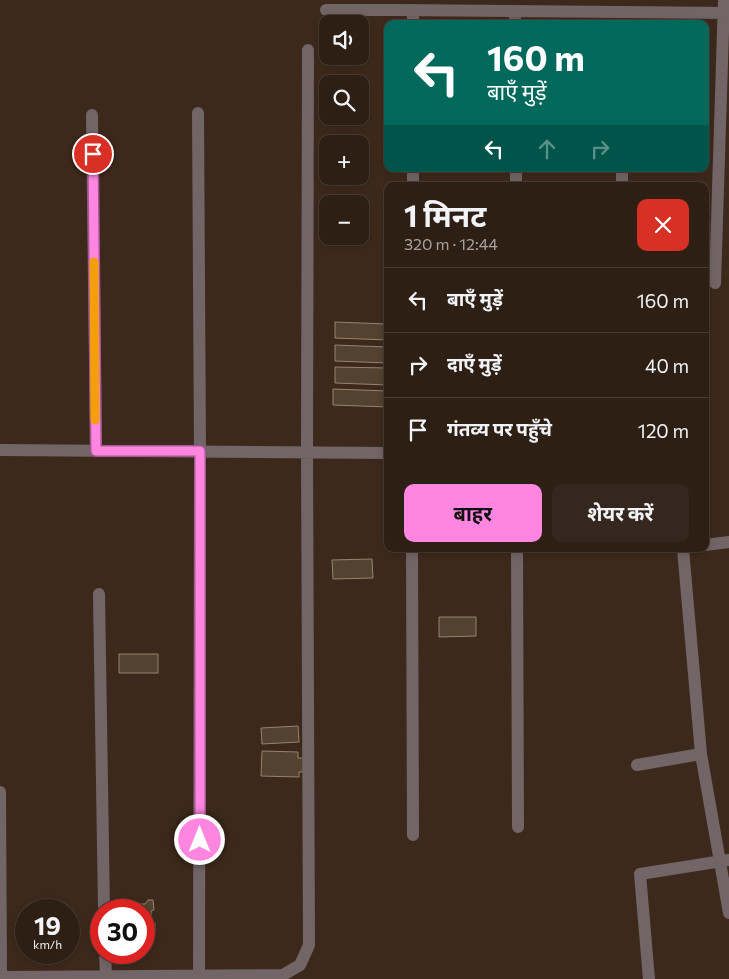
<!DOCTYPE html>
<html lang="hi">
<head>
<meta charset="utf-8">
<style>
	body { margin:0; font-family:Commissioner,"Noto Sans Devanagari",sans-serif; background:#36271e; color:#f1f3f6; height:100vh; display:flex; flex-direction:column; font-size:19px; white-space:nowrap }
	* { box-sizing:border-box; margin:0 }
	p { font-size:16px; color:#a7a2a0 }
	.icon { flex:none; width:28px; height:28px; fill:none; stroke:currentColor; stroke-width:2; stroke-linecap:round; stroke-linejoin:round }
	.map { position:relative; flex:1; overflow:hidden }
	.side { position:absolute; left:384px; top:182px; width:325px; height:370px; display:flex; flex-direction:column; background:#2e1f15; border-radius:10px; box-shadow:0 2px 8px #0003,0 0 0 1px #493d34 }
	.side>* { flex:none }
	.top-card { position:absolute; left:384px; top:20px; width:325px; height:152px; border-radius:10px; box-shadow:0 2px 8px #0003,0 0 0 1px #493d34; background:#00695c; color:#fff; overflow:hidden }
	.buttons { position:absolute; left:319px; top:15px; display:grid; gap:10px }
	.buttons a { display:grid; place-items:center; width:50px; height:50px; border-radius:10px; background:#2e1f15; box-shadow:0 2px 8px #0003,0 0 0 1px #493d34; font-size:25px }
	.speed { position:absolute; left:15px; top:899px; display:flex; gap:10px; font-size:25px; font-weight:700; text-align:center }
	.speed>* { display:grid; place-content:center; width:65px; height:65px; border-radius:50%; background:#2e1f15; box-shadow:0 2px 8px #0003,0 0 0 1px #493d34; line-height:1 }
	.speed small { font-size:12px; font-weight:400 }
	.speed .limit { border:8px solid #d22; background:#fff; color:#111 }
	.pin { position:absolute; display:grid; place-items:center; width:42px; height:42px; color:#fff; margin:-21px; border:2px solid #fff; border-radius:50%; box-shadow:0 1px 5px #0007 }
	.me { position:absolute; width:55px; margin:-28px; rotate:0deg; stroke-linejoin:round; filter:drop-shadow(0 0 4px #0008) }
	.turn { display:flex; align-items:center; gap:18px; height:105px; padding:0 20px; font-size:22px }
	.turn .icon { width:65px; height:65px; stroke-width:2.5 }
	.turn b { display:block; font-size:35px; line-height:42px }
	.lanes { display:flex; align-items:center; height:48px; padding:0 20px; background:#0003; justify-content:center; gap:25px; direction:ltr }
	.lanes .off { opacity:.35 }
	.round { display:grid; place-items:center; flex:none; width:52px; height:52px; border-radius:10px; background:#36271e }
	.overview { display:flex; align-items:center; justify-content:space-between; height:85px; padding:0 20px }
	h1 { font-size:30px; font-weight:700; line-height:38px }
	.primary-button { display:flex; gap:10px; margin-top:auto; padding:10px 20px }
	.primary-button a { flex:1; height:58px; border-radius:10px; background:#fe86e1; color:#111; font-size:20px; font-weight:700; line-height:58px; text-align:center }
	.primary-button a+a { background:#36271e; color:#f1f3f6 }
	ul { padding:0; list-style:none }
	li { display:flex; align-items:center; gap:15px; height:65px; padding:0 20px; border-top:1px solid #493d34 }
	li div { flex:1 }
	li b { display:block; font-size:19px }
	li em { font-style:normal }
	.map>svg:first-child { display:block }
	.building { fill:#534230; stroke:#96836f }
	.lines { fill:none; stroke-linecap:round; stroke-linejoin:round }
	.street { stroke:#726567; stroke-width:12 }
	.route-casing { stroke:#a55792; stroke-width:12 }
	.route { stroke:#fe86e1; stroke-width:9 }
	.slow { stroke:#f59e0b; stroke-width:9 }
</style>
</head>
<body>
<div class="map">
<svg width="729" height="979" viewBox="0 0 729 979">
	<rect width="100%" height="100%" fill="#3d291c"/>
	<path class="building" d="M 335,322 L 388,324 L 388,340 L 335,338 Z
		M 335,345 L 388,347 L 388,363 L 335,361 Z
		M 335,367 L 388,368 L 388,385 L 335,383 Z
		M 333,389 L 388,391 L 388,407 L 333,405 Z
		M 372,559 L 373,578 L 333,579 L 332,560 Z
		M 439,617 L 476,617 L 476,636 L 439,637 Z
		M 119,654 L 158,654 L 158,673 L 119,673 Z
		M 298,726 L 299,742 L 262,744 L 261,728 Z
		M 262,751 L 298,752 L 298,758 L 304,758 L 303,772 L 299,772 L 299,777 L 261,776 Z
		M 148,900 L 153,900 L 154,910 L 151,911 L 151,919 L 148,919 L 148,913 L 144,913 L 144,910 L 121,910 L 121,904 L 145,904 Z
		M 149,923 L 155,923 L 155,933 L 152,934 L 153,942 L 149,942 L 149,936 L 144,936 L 144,927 L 146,927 Z"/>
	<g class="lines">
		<path class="street" d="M 326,10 L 396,10 L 729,13
			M 515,11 L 515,24
			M 413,24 L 413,10
			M 198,113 L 200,451 L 199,976
			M 92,115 L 96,451
			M 516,169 L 516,186
			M 622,169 L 622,186
			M 413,186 L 413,169
			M 715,283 L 724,0
			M 0,450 L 388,453
			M 705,545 L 729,542
			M 412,549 L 413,835
			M 517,549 L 518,827
			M 683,549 L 701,754 L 729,913
			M 99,594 L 104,910
			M 637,765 L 701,754
			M 0,792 L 1,977
			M 105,952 L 106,976
			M 0,977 L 283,975 L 300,965 L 309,945 L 307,452 L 308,50
			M 649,979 L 640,874 L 729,860"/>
	</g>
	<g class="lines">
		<g class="route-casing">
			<path id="route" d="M 93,154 L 96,451 L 200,451 L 200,840"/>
		</g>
		<use href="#route" class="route"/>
		<path class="slow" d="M 94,262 L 95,420"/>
	</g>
</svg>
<div class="buttons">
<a><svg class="icon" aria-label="sound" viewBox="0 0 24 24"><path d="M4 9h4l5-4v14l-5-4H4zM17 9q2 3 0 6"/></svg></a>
<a><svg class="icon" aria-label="search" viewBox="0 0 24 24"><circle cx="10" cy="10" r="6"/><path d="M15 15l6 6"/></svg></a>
<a>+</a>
<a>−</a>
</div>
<div class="speed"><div>19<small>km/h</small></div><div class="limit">30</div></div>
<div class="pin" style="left:93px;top:154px;background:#d93025"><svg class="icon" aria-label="arrive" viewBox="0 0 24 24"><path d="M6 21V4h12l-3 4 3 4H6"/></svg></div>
<svg class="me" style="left:200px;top:840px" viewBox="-20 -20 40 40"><circle r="17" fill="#fe86e1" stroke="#fff" stroke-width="3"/><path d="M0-11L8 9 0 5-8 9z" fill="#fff"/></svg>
<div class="top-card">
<div class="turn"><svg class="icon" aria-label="left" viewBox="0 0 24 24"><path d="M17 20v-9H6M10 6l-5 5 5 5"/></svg><div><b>160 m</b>बाएँ मुड़ें</div></div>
<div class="lanes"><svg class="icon" aria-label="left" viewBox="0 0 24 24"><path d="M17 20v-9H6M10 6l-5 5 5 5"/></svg><svg class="icon off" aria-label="ahead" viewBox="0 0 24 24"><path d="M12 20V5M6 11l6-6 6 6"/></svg><svg class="icon off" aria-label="right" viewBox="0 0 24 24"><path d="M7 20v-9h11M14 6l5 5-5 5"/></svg></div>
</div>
<section class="side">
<div class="overview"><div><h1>1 मिनट</h1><p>320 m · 12:44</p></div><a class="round" style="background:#d93025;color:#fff"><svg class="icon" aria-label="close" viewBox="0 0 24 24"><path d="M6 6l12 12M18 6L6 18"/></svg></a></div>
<ul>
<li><svg class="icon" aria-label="left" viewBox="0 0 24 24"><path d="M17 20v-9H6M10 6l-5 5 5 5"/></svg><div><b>बाएँ मुड़ें</b></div><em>160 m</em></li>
<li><svg class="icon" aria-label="right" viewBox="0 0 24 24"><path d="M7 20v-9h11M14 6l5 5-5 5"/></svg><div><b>दाएँ मुड़ें</b></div><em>40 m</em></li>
<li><svg class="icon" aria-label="arrive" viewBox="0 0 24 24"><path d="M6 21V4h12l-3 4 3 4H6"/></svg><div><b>गंतव्य पर पहुँचे</b></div><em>120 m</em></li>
</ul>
<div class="primary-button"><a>बाहर</a><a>शेयर करें</a></div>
</section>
</div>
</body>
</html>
